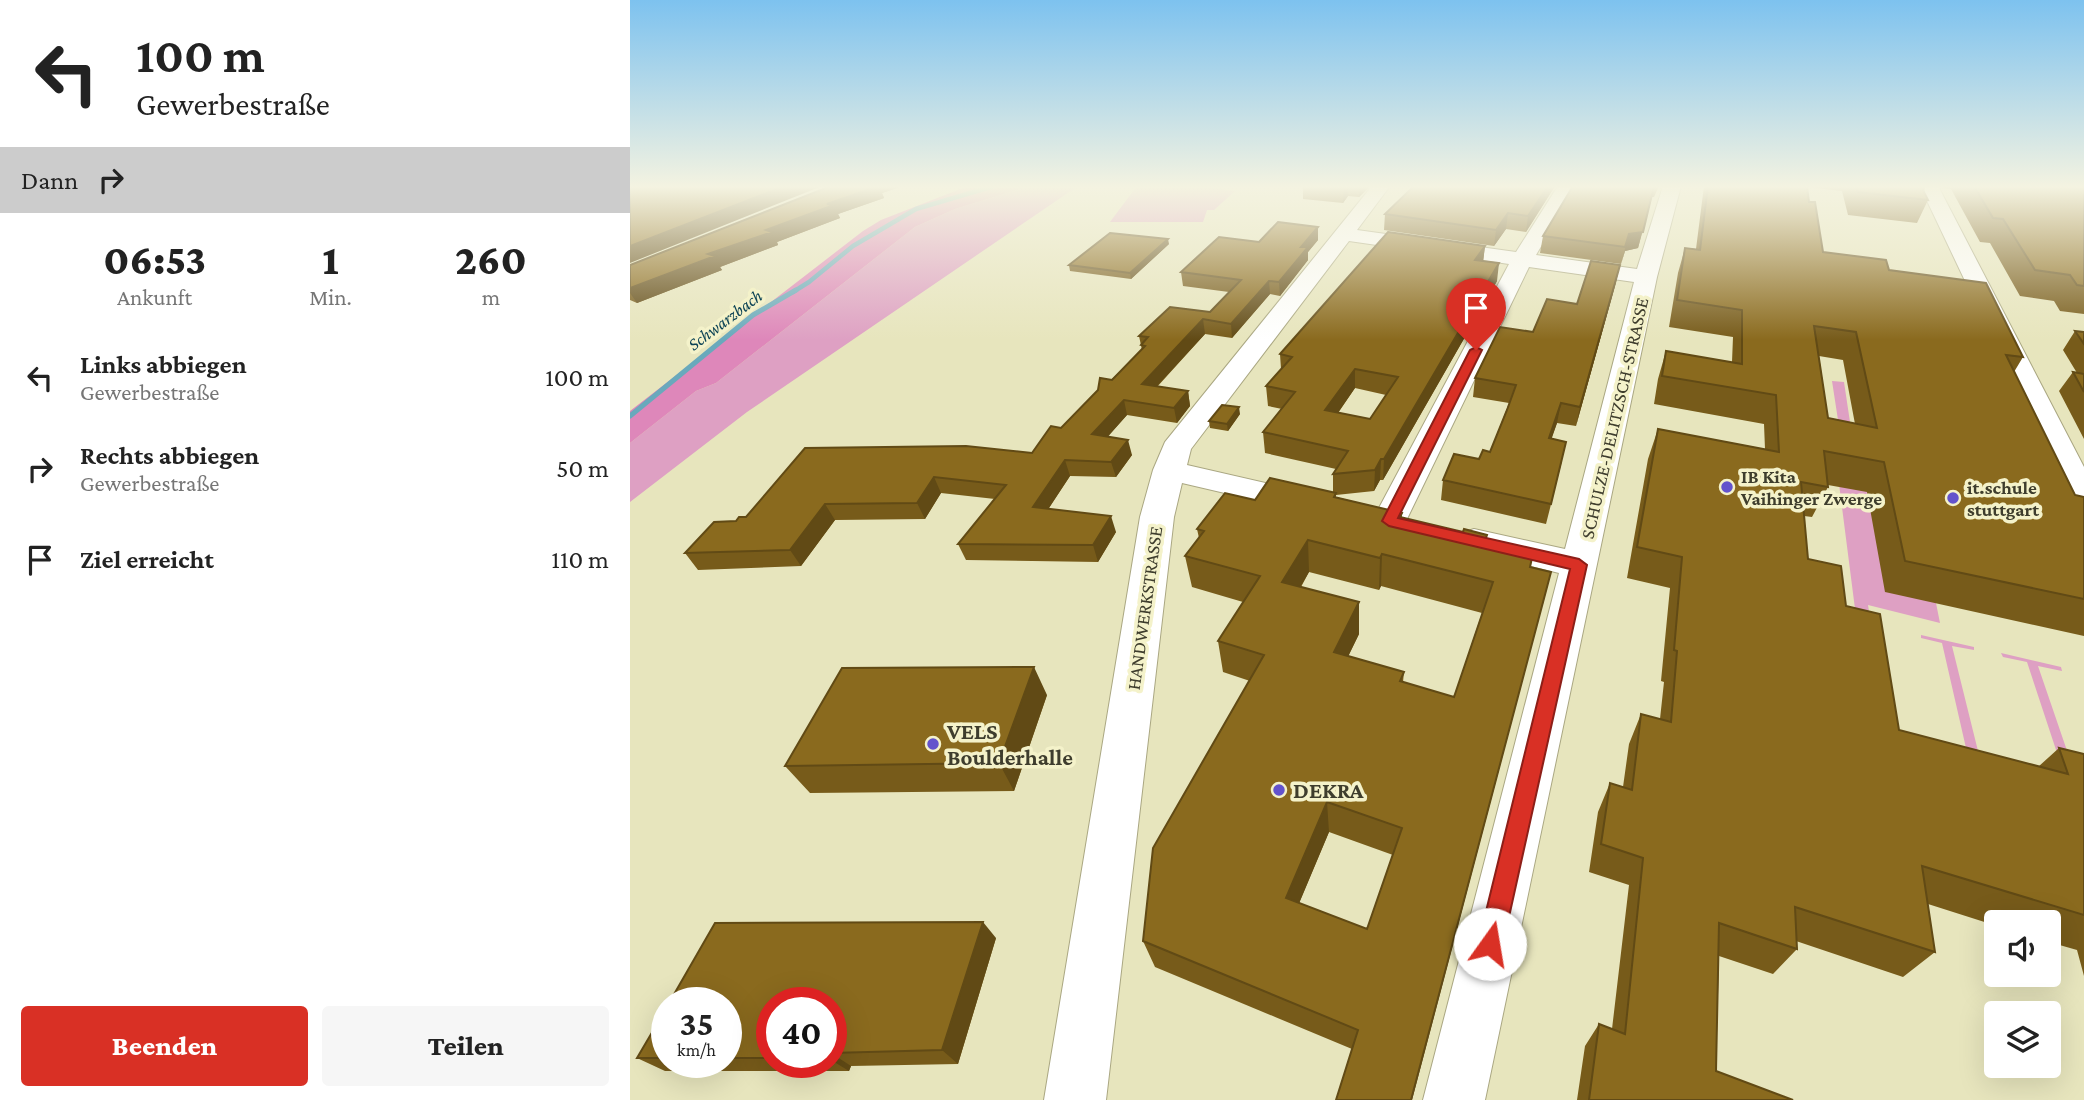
<!DOCTYPE html>
<html lang="de">
<head>
<meta charset="utf-8">
<style>
	body { margin:0; font-family:"Crimson Pro",serif; background:#f6f6f6; color:#222; height:100vh; display:flex; flex-direction:column; font-size:26px; white-space:nowrap }
	* { box-sizing:border-box; margin:0 }
	p { font-size:23px; color:#767676 }
	.icon { flex:none; width:38px; height:38px; fill:none; stroke:currentColor; stroke-width:2; stroke-linecap:round; stroke-linejoin:round }
	.map { position:relative; flex:1; overflow:hidden }
	.details { display:flex; flex-direction:column; background:#fff; width:630px }
	.details>* { flex:none }
	.banner { background:#fff; color:#222; overflow:hidden }
	.buttons { position:absolute; left:1354px; top:910px; display:grid; gap:14px }
	.buttons a { display:grid; place-items:center; width:77px; height:77px; border-radius:7px; background:#fff; box-shadow:0 7px 28px #0002; font-size:35px }
	.speed { position:absolute; left:21px; top:987px; display:flex; gap:14px; font-size:35px; font-weight:700; text-align:center }
	.speed>* { display:grid; place-content:center; width:91px; height:91px; border-radius:50%; background:#fff; box-shadow:0 7px 28px #0002; line-height:1 }
	.speed small { font-size:18px; font-weight:400 }
	.speed .limit { border:10px solid #d22; background:#fff; color:#111 }
	.pin { position:absolute; display:grid; place-items:center; width:60px; height:60px; color:#fff; margin:-72px -30px; border-radius:50% 50% 50% 0; rotate:-45deg; box-shadow:0 0 7px #0007 }
	.pin .icon { rotate:45deg }
	.me { position:absolute; width:77px; margin:-38px; rotate:13deg; stroke-linejoin:round; filter:drop-shadow(0 0 5px #0008) }
	.turn { display:flex; align-items:center; gap:24px; height:147px; padding:0 21px; font-size:32px }
	.turn .icon { width:91px; height:91px; stroke-width:2.5 }
	.turn b { display:block; font-size:49px; line-height:60px }
	.then { display:flex; align-items:center; height:66px; padding:0 21px; background:#0003; gap:14px; font-size:26px }
	.eta { display:flex; justify-content:space-evenly; align-items:center; height:119px; text-align:center }
	.eta b { font-size:42px; font-weight:800; line-height:49px }
	.primary-button { display:flex; gap:14px; margin-top:auto; padding:14px 21px }
	.primary-button a { flex:1; height:80px; border-radius:7px; background:#d93025; color:#fff; font-size:28px; font-weight:800; line-height:80px; text-align:center }
	.primary-button a+a { background:#f6f6f6; color:#222 }
	ul { padding:0; list-style:none }
	li { display:flex; align-items:center; gap:21px; height:91px; padding:0 21px }
	li div { flex:1 }
	li b { display:block; font-size:26px }
	li em { font-style:normal }
	main { display:flex; flex:1; min-height:0 }
	.map>svg:first-child { display:block }
	.green { fill:#dea0c3 }
	.forest { fill:#de87ba }
	.lines { fill:none; stroke-linecap:round; stroke-linejoin:round }
	.stream-far1 { stroke:#69a9bc; stroke-width:4.5 }
	.stream { stroke:#69a9bc; stroke-width:5 }
	.minor-casing { stroke:#aaa782; stroke-width:2 }
	.minor { fill:#fff; fill-rule:evenodd }
	.wall { fill:#775b1a; fill-rule:evenodd }
	.shaded-wall { fill:#614a15 }
	.building { fill:#8a6a1e; stroke:#614a15; stroke-width:2; fill-rule:evenodd }
	.route { fill:#d93025; stroke:#8d1f18; stroke-width:2 }
	.poi-dot { fill:#6353cc; stroke:#f4f2ca; stroke-width:2.5 }
	.labels { text-anchor:middle; stroke-width:7; stroke-linejoin:round; paint-order:stroke }
	.far-water-label { font-size:18px; font-style:italic; fill:#0c4355; stroke:#f4f2ca }
	.street-label { font-size:19px; fill:#3e3d2d; stroke:#f4f2ca }
	.poi-label { font-size:19px; font-weight:bold; fill:#3e3d2d; stroke:#f4f2ca; text-anchor:start }
	.near-poi-label { font-size:23px; font-weight:bold; fill:#3e3d2d; stroke:#f4f2ca; text-anchor:start }
</style>
</head>
<body>
<main>
<section class="details">
<div class="banner">
<div class="turn"><svg class="icon" aria-label="left" viewBox="0 0 24 24"><path d="M17 20v-9H6M10 6l-5 5 5 5"/></svg><div><b>100 m</b>Gewerbestraße</div></div>
<div class="then">Dann<svg class="icon" aria-label="right" viewBox="0 0 24 24"><path d="M7 20v-9h11M14 6l5 5-5 5"/></svg></div>
</div>
<div class="eta">
<div><b>06:53</b><p>Ankunft</p></div>
<div><b>1</b><p>Min.</p></div>
<div><b>260</b><p>m</p></div>
</div>
<ul>
<li><svg class="icon" aria-label="left" viewBox="0 0 24 24"><path d="M17 20v-9H6M10 6l-5 5 5 5"/></svg><div><b>Links abbiegen</b><p>Gewerbestraße</p></div><em>100 m</em></li>
<li><svg class="icon" aria-label="right" viewBox="0 0 24 24"><path d="M7 20v-9h11M14 6l5 5-5 5"/></svg><div><b>Rechts abbiegen</b><p>Gewerbestraße</p></div><em>50 m</em></li>
<li><svg class="icon" aria-label="arrive" viewBox="0 0 24 24"><path d="M6 21V4h12l-3 4 3 4H6"/></svg><div><b>Ziel erreicht</b></div><em>110 m</em></li>
</ul>
<div class="primary-button"><a>Beenden</a><a>Teilen</a></div>
</section>
<div class="map">
<svg width="1454" height="1100" viewBox="0 0 1454 1100">
	<rect width="100%" height="100%" fill="#e7e5bd"/>
	<path class="green" d="M 400,186 L 448,186 L 117,412 L 0,502 L 0,443 L 66,391 L 86,383 L 285,227 L 325,209 Z
		M 507,186 L 562,186 L 605,191 L 584,210 L 577,210 L 573,222 L 480,222 Z
		M 1202,381 L 1214,382 L 1220,422 L 1208,420 Z
		M 1208,476 L 1235,481 L 1306,603 L 1310,623 L 1238,605 L 1258,729 L 1240,726 Z
		M 1291,635 L 1344,647 L 1344,650 L 1322,646 L 1348,751 L 1336,748 L 1312,643 L 1291,638 Z
		M 1371,653 L 1431,667 L 1432,671 L 1408,666 L 1446,777 L 1434,774 L 1397,662 L 1373,657 Z"/>
	<path class="forest" d="M 338,186 L 400,186 L 325,209 L 285,227 L 86,383 L 66,391 L 0,443 L 0,411 L 233,231 L 251,220 Z"/>
	<g class="lines">
		<path class="stream-far1" d="M 163,292 L 179,282 L 223,246 L 286,209 L 364,186"/>
		<path class="stream" d="M 0,416 L 123,315 L 166,290"/>
		<g class="minor-casing">
			<path id="minor" d="M 742,186 L 760,186 L 727,230 L 886,252 L 928,186 L 946,186 L 906,255 L 1007,269 L 1033,186 L 1051,186 L 1027,277 L 855,1100 L 793,1100 L 929,573 L 832,549 L 827,541 L 832,533 L 844,529 L 935,549 L 1004,282 L 899,267 L 776,521 L 771,529 L 759,532 L 747,529 L 742,521 L 879,264 L 719,241 L 561,449 L 557,465 L 688,495 L 692,502 L 688,509 L 676,512 L 552,483 L 544,517 L 476,1100 L 414,1100 L 510,517 L 523,470 L 535,442 Z
				M 1290,186 L 1308,186 L 1454,467 L 1454,508 L 1443,505 L 1438,498 Z"/>
		</g>
		<use href="#minor" class="minor"/>
	</g>
	<path class="wall" d="M 201,186 L 273,186 L 252,193 L 254,198 L 208,214 L 210,218 L 147,242 L 148,245 L 90,267 L 92,270 L 7,303 L 0,300 L 0,265 Z
		M 673,186 L 740,186 L 729,197 L 718,196 L 713,203 L 673,199 Z
		M 925,186 L 896,232 L 876,229 L 864,246 L 754,230 L 755,214 Z
		M 943,186 L 1029,186 L 1024,197 L 1022,197 L 1008,248 L 995,251 L 991,264 L 910,253 L 913,236 Z
		M 1074,186 L 1296,186 L 1294,191 L 1298,200 L 1287,223 L 1218,215 L 1212,191 L 1177,187 L 1179,202 L 1193,252 L 1259,270 L 1393,357 L 1384,372 L 1445,495 L 1454,497 L 1454,636 L 1255,592 L 1237,492 L 1198,485 L 1198,487 L 1182,517 L 1174,516 L 1178,559 L 1216,606 L 1269,730 L 1408,767 L 1429,748 L 1454,754 L 1454,976 L 1447,950 L 1419,942 L 1419,922 L 1367,922 L 1367,926 L 1298,904 L 1305,952 L 1273,977 L 1166,941 L 1167,949 L 1143,974 L 1089,956 L 1086,1071 L 1163,1100 L 947,1100 L 955,1046 L 969,1024 L 982,1029 L 999,885 L 959,872 L 968,812 L 980,783 L 993,787 L 999,744 L 1011,714 L 1030,719 L 1034,682 L 1031,681 L 1040,588 L 997,578 L 1018,459 L 1028,429 L 1135,449 L 1134,424 L 1024,404 L 1028,379 L 1036,351 L 1102,362 L 1103,337 L 1039,327 L 1048,273 L 1055,248 L 1066,249 ZM 1189,356 L 1213,360 L 1225,424 L 1198,418 Z
		M 1310,186 L 1454,186 L 1454,314 L 1430,311 L 1424,301 L 1390,296 L 1360,243 L 1350,242 L 1321,189 L 1312,188 Z
		M 688,240 L 678,252 L 678,260 L 650,296 L 640,294 L 602,338 L 575,334 L 527,387 L 558,391 L 560,406 L 547,423 L 497,415 L 478,436 L 502,455 L 486,477 L 440,476 L 419,508 L 486,532 L 468,562 L 336,560 L 328,544 L 365,499 L 311,493 L 295,519 L 205,520 L 171,566 L 68,570 L 55,553 L 106,521 L 116,517 L 402,453 L 431,428 L 512,350 L 509,336 L 580,312 L 599,292 L 553,286 L 551,272 L 629,242 Z
		M 539,244 L 501,279 L 440,271 L 439,265 Z
		M 855,246 L 853,261 L 867,281 L 753,480 L 750,480 L 744,491 L 706,495 L 706,497 L 772,513 L 772,518 L 856,543 L 888,555 L 900,567 L 921,572 L 913,604 L 722,1049 L 525,967 L 513,941 L 620,681 L 593,672 L 588,641 L 613,602 L 562,587 L 555,556 L 569,538 L 567,529 L 625,500 L 703,493 L 703,474 L 706,469 L 635,453 L 633,432 L 652,409 L 638,406 L 636,386 L 651,369 L 650,354 ZM 725,388 L 756,395 L 740,419 L 708,413 ZM 679,572 L 749,590 L 751,586 L 852,613 L 824,697 L 773,682 L 774,672 L 718,656 L 729,634 L 671,587 ZM 699,832 L 763,855 L 737,929 L 669,903 Z
		M 986,282 L 946,426 L 927,423 L 921,439 L 932,461 L 916,524 L 811,500 L 813,480 L 860,452 L 879,403 L 843,397 L 845,378 L 903,332 L 947,304 Z
		M 1445,331 L 1454,332 L 1454,439 L 1429,391 L 1443,372 L 1447,373 L 1433,350 Z
		M 610,414 L 598,431 L 580,428 L 579,421 Z
		M 417,695 L 384,791 L 180,793 L 155,766 Z
		M 366,938 L 328,1064 L 221,1066 L 219,1071 L 35,1071 L 7,1058 L 37,1007 L 37,1062 L 96,1062 L 96,1003 ZM 142,1003 L 201,1003 L 201,1062 L 142,1062 Z"/>
	<path class="shaded-wall" d="M 155,186 L 192,186 L 0,263 L 0,246 Z
		M 241,186 L 273,186 L 252,193 L 254,198 L 208,214 L 210,218 L 147,242 L 148,245 L 90,267 L 92,270 L 7,303 L 0,293 L 0,288 L 197,204 Z
		M 714,186 L 718,186 L 718,196 L 713,203 Z
		M 730,186 L 740,186 L 729,197 Z
		M 918,186 L 925,186 L 896,232 L 898,216 Z
		M 1024,186 L 1008,248 L 995,251 L 991,264 L 999,234 Z
		M 878,213 L 876,229 L 864,246 L 866,230 Z
		M 688,227 L 688,240 L 678,252 L 678,260 L 650,296 L 649,282 L 671,247 Z
		M 538,239 L 539,244 L 501,279 L 500,273 Z
		M 855,246 L 853,263 L 845,260 Z
		M 869,263 L 867,281 L 753,480 L 754,459 Z
		M 990,265 L 986,282 L 946,426 L 950,407 Z
		M 639,281 L 640,294 L 602,338 L 601,324 Z
		M 573,319 L 575,334 L 515,399 L 512,384 Z
		M 725,369 L 725,388 L 696,430 L 695,410 Z
		M 558,391 L 560,406 L 547,423 L 544,408 Z
		M 494,400 L 497,415 L 467,449 L 462,434 Z
		M 931,403 L 927,423 L 915,458 L 919,438 Z
		M 609,407 L 610,414 L 598,431 L 597,424 Z
		M 498,440 L 502,455 L 486,477 L 481,462 Z
		M 751,459 L 750,480 L 744,491 L 745,470 Z
		M 435,460 L 440,476 L 409,523 L 403,507 Z
		M 304,477 L 311,493 L 295,519 L 287,503 Z
		M 195,504 L 205,520 L 171,566 L 160,550 Z
		M 481,516 L 486,532 L 468,562 L 463,545 Z
		M 678,540 L 679,572 L 655,613 L 652,582 Z
		M 752,554 L 751,586 L 749,590 L 750,558 Z
		M 921,572 L 782,1100 L 781,1100 Z
		M 729,602 L 729,634 L 705,684 L 704,652 Z
		M 404,667 L 417,695 L 384,791 L 369,763 Z
		M 697,802 L 699,832 L 660,925 L 656,898 Z
		M 353,922 L 366,938 L 328,1064 L 312,1050 Z
		M 201,1053 L 221,1066 L 219,1071 L 201,1060 Z"/>
	<path class="building" d="M 0,186 L 155,186 L 0,246 Z
		M 201,186 L 249,186 L 197,204 L 204,205 L 136,230 L 142,232 L 78,254 L 85,256 L 0,288 L 0,265 Z
		M 784,186 L 918,186 L 898,216 L 878,213 L 866,230 L 755,214 Z
		M 943,186 L 1024,186 L 1013,232 L 999,234 L 995,247 L 913,236 Z
		M 1078,186 L 1177,186 L 1179,202 L 1185,202 L 1193,252 L 1256,260 L 1259,270 L 1356,283 L 1393,357 L 1376,355 L 1445,495 L 1454,497 L 1454,599 L 1275,561 L 1254,462 L 1194,451 L 1198,487 L 1171,482 L 1178,559 L 1211,566 L 1216,606 L 1250,614 L 1269,730 L 1438,774 L 1429,748 L 1454,754 L 1454,915 L 1292,866 L 1305,952 L 1165,907 L 1167,949 L 1089,923 L 1086,1071 L 1163,1100 L 959,1100 L 969,1024 L 995,1034 L 1013,858 L 971,844 L 980,783 L 1002,790 L 1011,714 L 1041,722 L 1047,651 L 1044,650 L 1052,557 L 1007,547 L 1028,429 L 1149,452 L 1146,395 L 1032,376 L 1036,351 L 1112,364 L 1112,310 L 1047,300 L 1055,248 L 1070,250 ZM 1184,326 L 1226,332 L 1247,428 L 1198,418 Z
		M 1226,186 L 1291,186 L 1298,200 L 1228,192 Z
		M 1344,186 L 1454,186 L 1454,286 L 1447,285 L 1440,275 L 1405,270 L 1373,219 L 1363,218 Z
		M 648,222 L 688,227 L 671,247 L 678,247 L 649,282 L 639,281 L 601,324 L 573,319 L 512,384 L 558,391 L 544,408 L 494,400 L 462,434 L 498,440 L 481,462 L 435,460 L 403,507 L 481,516 L 463,545 L 328,544 L 376,485 L 304,477 L 287,503 L 195,504 L 160,550 L 55,553 L 84,522 L 106,521 L 109,517 L 116,517 L 175,448 L 336,446 L 402,453 L 421,426 L 431,428 L 468,390 L 470,378 L 482,380 L 515,346 L 511,345 L 518,337 L 509,336 L 540,307 L 580,312 L 611,280 L 551,272 L 589,237 L 629,242 Z
		M 758,232 L 855,246 L 845,260 L 869,263 L 754,459 L 751,459 L 745,470 L 703,474 L 718,451 L 633,432 L 665,392 L 636,386 L 662,357 L 650,354 ZM 725,369 L 768,377 L 740,419 L 695,410 Z
		M 480,233 L 538,239 L 500,273 L 439,265 Z
		M 961,261 L 990,265 L 950,407 L 931,403 L 919,438 L 936,442 L 921,504 L 813,480 L 824,454 L 849,459 L 853,450 L 860,452 L 877,410 L 886,385 L 845,378 L 870,327 L 903,332 L 917,299 L 947,304 Z
		M 1445,331 L 1454,332 L 1454,344 Z
		M 1443,372 L 1454,374 L 1454,392 Z
		M 592,405 L 609,407 L 597,424 L 579,421 Z
		M 640,478 L 706,493 L 704,497 L 772,513 L 770,517 L 833,532 L 834,529 L 857,535 L 854,543 L 889,551 L 888,555 L 902,558 L 900,567 L 921,572 L 781,1100 L 706,1100 L 728,1030 L 513,941 L 523,848 L 634,655 L 588,641 L 630,576 L 555,556 L 574,531 L 567,529 L 595,493 L 625,500 ZM 678,540 L 750,558 L 752,554 L 863,582 L 824,697 L 770,681 L 774,672 L 704,652 L 729,602 L 652,582 ZM 697,802 L 772,828 L 737,929 L 656,898 Z
		M 404,667 L 369,763 L 155,766 L 212,668 Z
		M 353,922 L 312,1050 L 201,1053 L 201,1003 L 142,1003 L 142,1058 L 96,1058 L 96,1003 L 39,1003 L 85,923 Z
		M 37,1007 L 37,1058 L 7,1058 Z"/>
	<linearGradient id="sky" x2="0" y2="1"><stop stop-color="#7dc2ef"/><stop offset="0.55" stop-color="#f4f3e1"/><stop offset="1" stop-color="#f4f3e1" stop-opacity="0"/></linearGradient>
	<rect width="1454" height="340" fill="url(#sky)"/>
	<path class="route" d="M 846,347 L 852,350 L 768,518 L 949,559 L 957,565 L 873,944 L 869,953 L 860,957 L 852,953 L 848,944 L 940,569 L 759,526 L 752,521 L 840,350 Z"/>
	<g class="poi-dot">
		<circle cx="1097" cy="487" r="7"/>
		<circle cx="1323" cy="498" r="7"/>
		<circle cx="303" cy="744" r="7"/>
		<circle cx="649" cy="790" r="7"/>
	</g>
	<g class="labels">
		<g class="far-water-label">
			<text transform="translate(95 320) rotate(-37)" y="6">Schwarzbach</text>
		</g>
		<g class="street-label">
			<text transform="translate(984 418) rotate(-77)" y="7">SCHULZE-DELITZSCH-STRASSE</text>
			<text transform="translate(514 608) rotate(-82)" y="7">HANDWERKSTRASSE</text>
		</g>
		<g class="poi-label">
			<text x="1111" y="483">IB Kita<tspan x="1111" dy="22">Vaihinger Zwerge</tspan></text>
			<text x="1337" y="494">it.schule<tspan x="1337" dy="22">stuttgart</tspan></text>
		</g>
		<g class="near-poi-label">
			<text x="317" y="739">VELS<tspan x="317" dy="26">Boulderhalle</tspan></text>
			<text x="663" y="798">DEKRA</text>
		</g>
	</g>
</svg>
<div class="buttons">
<a><svg class="icon" aria-label="sound" viewBox="0 0 24 24"><path d="M4 9h4l5-4v14l-5-4H4zM17 9q2 3 0 6"/></svg></a>
<a><svg class="icon" aria-label="layers" viewBox="0 0 24 24"><path d="M12 4l9 5-9 5-9-5zM3 14l9 5 9-5"/></svg></a>
</div>
<div class="speed"><div>35<small>km/h</small></div><div class="limit">40</div></div>
<div class="pin" style="left:846px;top:350px;background:#d93025"><svg class="icon" aria-label="arrive" viewBox="0 0 24 24"><path d="M6 21V4h12l-3 4 3 4H6"/></svg></div>
<svg class="me" style="left:860px;top:944px" viewBox="-20 -20 40 40"><circle r="19" fill="#fff"/><path d="M0-13L10 11 0 6-10 11z" fill="#d93025"/></svg>
</div>
</main>
</body>
</html>
